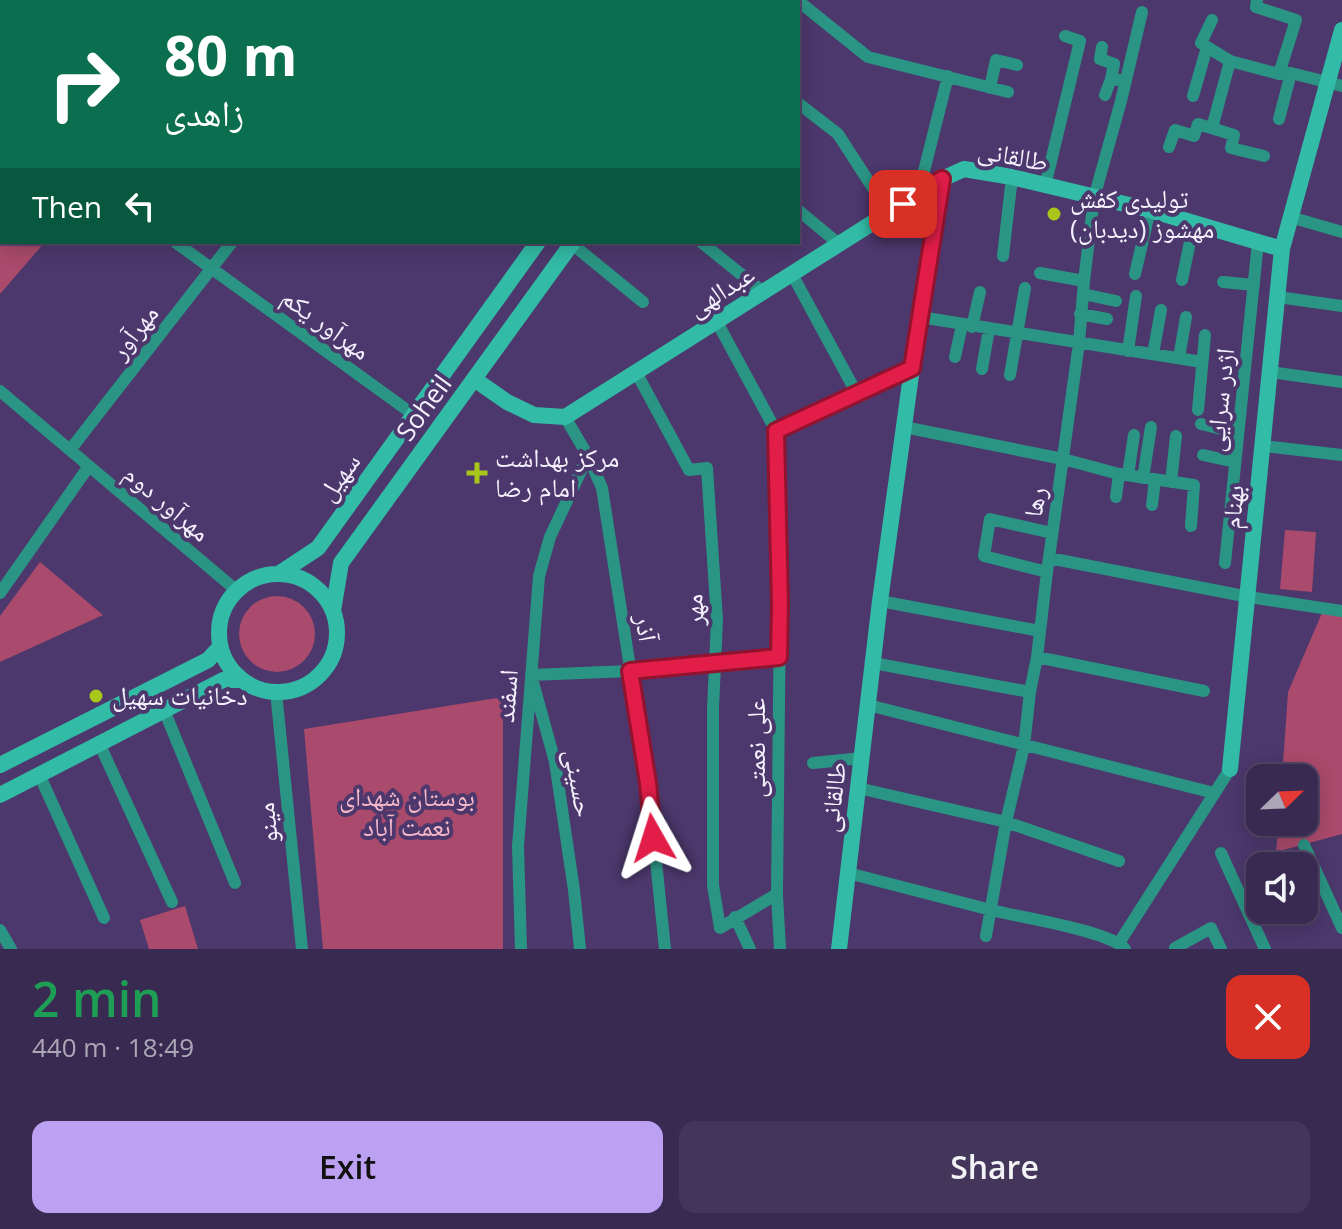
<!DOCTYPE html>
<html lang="en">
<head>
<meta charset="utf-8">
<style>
	body { margin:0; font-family:"Open Sans","Noto Naskh Arabic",sans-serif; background:#44365b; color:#f1f3f6; height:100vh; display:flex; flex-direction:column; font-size:30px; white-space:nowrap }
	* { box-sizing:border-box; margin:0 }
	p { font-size:26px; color:#aba7b7 }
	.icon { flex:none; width:44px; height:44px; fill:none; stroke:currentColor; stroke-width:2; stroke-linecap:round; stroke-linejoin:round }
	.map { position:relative; height:949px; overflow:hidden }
	.panel { display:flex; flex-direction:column; background:#392a51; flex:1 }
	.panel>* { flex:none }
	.hud { position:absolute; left:0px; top:0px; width:800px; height:244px; box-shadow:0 4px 20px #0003,0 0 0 2px #534668; background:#0b6e4f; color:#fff; overflow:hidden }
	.needle { width:52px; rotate:67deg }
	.fabs { position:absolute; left:1246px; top:764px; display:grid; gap:16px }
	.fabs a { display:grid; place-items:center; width:72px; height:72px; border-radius:16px; background:#392a51; box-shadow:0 4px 20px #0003,0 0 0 2px #534668; font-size:40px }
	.pin { position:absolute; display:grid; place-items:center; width:68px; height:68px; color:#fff; margin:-34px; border-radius:16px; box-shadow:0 4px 12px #0006 }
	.me { position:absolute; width:88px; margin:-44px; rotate:354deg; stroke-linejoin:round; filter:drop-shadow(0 0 6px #0008) }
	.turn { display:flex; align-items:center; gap:28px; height:168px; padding:0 32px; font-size:36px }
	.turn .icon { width:104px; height:104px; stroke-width:2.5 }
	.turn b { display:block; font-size:56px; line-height:68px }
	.then { display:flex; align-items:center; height:76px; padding:0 32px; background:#0003; gap:16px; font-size:30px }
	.round { display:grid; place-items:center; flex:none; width:84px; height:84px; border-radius:16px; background:#44365b }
	.summary { display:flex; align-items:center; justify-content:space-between; height:136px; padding:0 32px }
	h1 { font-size:48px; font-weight:600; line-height:60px; color:#1e9e55 }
	.cta { display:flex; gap:16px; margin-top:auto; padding:16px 32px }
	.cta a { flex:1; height:92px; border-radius:16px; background:#bca0f2; color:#111; font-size:32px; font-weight:600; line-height:92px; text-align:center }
	.cta a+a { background:#44365b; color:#f1f3f6 }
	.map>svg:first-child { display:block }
	.green { fill:#aa4a6c }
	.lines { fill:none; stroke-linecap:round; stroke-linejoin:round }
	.street { stroke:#2a9584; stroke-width:12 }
	.secondary { stroke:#32bba6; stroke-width:16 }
	.route-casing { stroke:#92132f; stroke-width:20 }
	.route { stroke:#e11d48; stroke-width:14 }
	.poi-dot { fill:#a9c71a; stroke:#4c386c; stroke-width:3 }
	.labels { text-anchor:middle; stroke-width:8; stroke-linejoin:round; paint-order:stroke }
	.street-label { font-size:26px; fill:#f4f0fd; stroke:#4c386c }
	.poi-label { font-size:26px; fill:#f4f0fd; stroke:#4c386c; text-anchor:start }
	.park-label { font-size:26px; fill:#f6b8c9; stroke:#4c386c }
</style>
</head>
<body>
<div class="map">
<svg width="1342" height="949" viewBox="0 0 1342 949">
	<rect width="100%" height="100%" fill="#4c386c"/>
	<path class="green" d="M 2,200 L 2,242 L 45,242 L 0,294 L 0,202 Z
		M 1285,530 L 1316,532 L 1312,592 L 1280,589 Z
		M 40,562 L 103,615 L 0,662 L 0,616 Z
		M239 634a38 38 0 1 1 76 0a38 38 0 1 1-76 0Z
		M 1322,613 L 1342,615 L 1342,834 L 1276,852 L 1279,822 L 1304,822 L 1304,778 L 1282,778 L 1288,692 Z
		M 503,697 L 503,949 L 323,949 L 304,729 Z
		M 185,906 L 198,949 L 149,949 L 140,920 Z"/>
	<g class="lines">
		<path class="street" d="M 502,0 L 504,2
			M 797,0 L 868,57 L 1008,92
			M 1257,0 L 1256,7 L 1296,20 L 1279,74
			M 155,2 L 156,0
			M 420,2 L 422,0
			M 1201,43 L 1212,20
			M 1102,47 L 1100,59 L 1114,64 L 1111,79 L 1126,81
			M 990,88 L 996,60 L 1017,65
			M 1105,95 L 1111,79
			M 1193,96 L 1207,47 L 1230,61 L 1279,74 L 1291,73 L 1342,86
			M 798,103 L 838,134 L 889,213
			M 1279,119 L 1291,73
			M 1212,128 L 1230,61
			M 1169,147 L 1175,130 L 1194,136 L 1198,124 L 1234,135 L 1231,148 L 1264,156
			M 1045,186 L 1080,41 L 1065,36
			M 918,195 L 948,76
			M 798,210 L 839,244
			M 1290,217 L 1342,232
			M 175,242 L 414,415
			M 701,242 L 763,292
			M 572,244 L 643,302
			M 1003,256 L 1012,177
			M 1040,273 L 1084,281
			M 792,274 L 857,394
			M 1135,274 L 1150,210
			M 1182,280 L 1194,223
			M 1223,282 L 1254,285
			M 1083,294 L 1116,301
			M 1278,297 L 1342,306
			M 1080,314 L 1107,319
			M 920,317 L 1202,362
			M 717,322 L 776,431 L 780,605 L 777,894 L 780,949
			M 972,327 L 980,292
			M 1128,351 L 1136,296
			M 1153,354 L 1161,310
			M 955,357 L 962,325
			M 1179,358 L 1186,317
			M 982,369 L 989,329
			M 636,372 L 689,470 L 707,468 L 717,620 L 713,708 L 713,885 L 720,928 L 777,894
			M 1270,372 L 1342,382
			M 1010,375 L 1025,288
			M 0,391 L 236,590
			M 1198,410 L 1205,335
			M 565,417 L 588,456 L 602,488 L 648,783 L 665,949
			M 1201,424 L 1238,433
			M 904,427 L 1063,459 L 1119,474 L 1194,485 L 1191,526
			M 776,431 L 912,368
			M 1263,446 L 1342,455
			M 70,450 L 232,242
			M 1203,455 L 1235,462
			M 1128,475 L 1134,435
			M 1143,478 L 1151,427
			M 1171,482 L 1176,436
			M 1116,497 L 1119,474
			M 1152,505 L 1155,480
			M 1049,558 L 1249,597 L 1342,611
			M 1225,563 L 1258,242
			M 1047,572 L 984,556 L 990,519 L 1052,533
			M 0,593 L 89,466
			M 880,601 L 1040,631
			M 1037,657 L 1204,691
			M 873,663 L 1030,692
			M 276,692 L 302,949
			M 868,705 L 1214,793
			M 164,710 L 235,883
			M 99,743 L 172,902
			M 813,763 L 862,758
			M 39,774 L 104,918
			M 858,788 L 1006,822 L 1119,861
			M 1304,845 L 1342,928
			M 1221,853 L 1265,949
			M 848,873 C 896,885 943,898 991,910 C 1019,917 1110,931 1125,949
			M 735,917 L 750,949
			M 0,930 L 11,949
			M 986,936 L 1006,822 L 1024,746 L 1030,692 L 1037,657 L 1047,572 L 1079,343 L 1084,281 L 1094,198 L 1121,101 L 1142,12
			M 1119,943 L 1230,769
			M 1175,948 L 1211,928 L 1221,949
			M 521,949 L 518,846 L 539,576 L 550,537 L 588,456
			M 580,949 L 574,890 L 555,762 L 531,675 L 630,671 L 779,657"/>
		<path class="secondary" d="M 710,2 L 712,0
			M 747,2 L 748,0
			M 474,379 L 507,402 L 534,415 L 565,417 L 942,179 L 964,169 L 1012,177 L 1150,210 L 1282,249
			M 280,573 L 318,548 L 538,242
			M219 633a59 59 0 1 1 118 0a59 59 0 1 1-118 0Z
			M 333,611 L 341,563 L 573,242
			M 0,765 L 208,660 L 220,647
			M 1230,769 L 1282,249 L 1342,30
			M 0,795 L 223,680 L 242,680
			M 839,949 L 880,601 L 912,368 L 942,179"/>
	</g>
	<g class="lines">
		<g class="route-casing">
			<path id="route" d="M 653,838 L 648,783 L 630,671 L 779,657 L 780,605 L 776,431 L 912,368 L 942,179 L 903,204"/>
		</g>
		<use href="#route" class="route"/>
	</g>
	<g class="poi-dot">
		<circle cx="1054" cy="214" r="8"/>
		<path d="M473 461h8v8h8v8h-8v8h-8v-8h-8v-8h8z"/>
		<circle cx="96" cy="696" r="8"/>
	</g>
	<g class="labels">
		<g class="street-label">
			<text transform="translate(1013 156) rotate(11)" y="9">طالقانی</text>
			<text transform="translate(721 291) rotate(-32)" y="9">عبدالهی</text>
			<text transform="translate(326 324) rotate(36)" y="9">مهرآور یکم</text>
			<text transform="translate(134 332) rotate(-52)" y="9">مهرآور</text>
			<text transform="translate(1220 400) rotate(-84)" y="9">اژدر سرایی</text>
			<text transform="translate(424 408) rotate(-54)" y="9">Soheil</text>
			<text transform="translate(339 477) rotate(-54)" y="9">سهیل</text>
			<text transform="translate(1035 502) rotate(-81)" y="9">رها</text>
			<text transform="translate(167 503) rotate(40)" y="9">مهرآور دوم</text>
			<text transform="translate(1233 507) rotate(-85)" y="9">بهنام</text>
			<text transform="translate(694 610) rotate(-92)" y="9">مهر</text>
			<text transform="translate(646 628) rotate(81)" y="9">آذر</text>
			<text transform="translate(507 696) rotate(-86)" y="9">اسفند</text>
			<text transform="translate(756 748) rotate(-90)" y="9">علی نعمتی</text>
			<text transform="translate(579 783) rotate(80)" y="9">حسینی</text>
			<text transform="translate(833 797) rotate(-83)" y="9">طالقانی</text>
			<text transform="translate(267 823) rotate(-96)" y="9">مینو</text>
		</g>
		<g class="poi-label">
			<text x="1070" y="208">تولیدی کفش<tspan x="1070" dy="30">مهشوز (دیدبان)</tspan></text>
			<text x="495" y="467">مرکز بهداشت<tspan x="495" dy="30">امام رضا</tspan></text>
			<text x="112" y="705">دخانیات سهیل</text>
		</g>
		<g class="park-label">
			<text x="407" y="806">بوستان شهدای<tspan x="407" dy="30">نعمت آباد</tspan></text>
		</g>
	</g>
</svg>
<div class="fabs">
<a><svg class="needle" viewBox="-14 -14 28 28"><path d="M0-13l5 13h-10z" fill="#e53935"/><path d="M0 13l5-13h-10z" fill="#aba7b7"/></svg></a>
<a><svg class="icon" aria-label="sound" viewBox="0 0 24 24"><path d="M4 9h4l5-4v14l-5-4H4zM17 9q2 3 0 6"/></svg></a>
</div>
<div class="pin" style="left:903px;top:204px;background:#d93025"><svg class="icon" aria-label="arrive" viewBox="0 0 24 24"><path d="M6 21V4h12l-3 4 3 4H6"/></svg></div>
<svg class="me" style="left:653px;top:838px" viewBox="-20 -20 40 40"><path d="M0-17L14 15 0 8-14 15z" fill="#e11d48" stroke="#fff" stroke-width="4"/></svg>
<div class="hud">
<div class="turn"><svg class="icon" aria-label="right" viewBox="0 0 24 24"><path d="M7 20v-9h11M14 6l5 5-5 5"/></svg><div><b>80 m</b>زاهدی</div></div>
<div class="then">Then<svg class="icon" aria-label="left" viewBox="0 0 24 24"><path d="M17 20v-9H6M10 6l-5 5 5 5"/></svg></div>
</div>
</div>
<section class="panel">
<div class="summary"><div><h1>2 min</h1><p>440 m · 18:49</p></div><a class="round" style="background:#d93025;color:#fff"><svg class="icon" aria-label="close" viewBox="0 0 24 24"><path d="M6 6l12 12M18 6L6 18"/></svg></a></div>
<div class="cta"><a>Exit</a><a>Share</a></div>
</section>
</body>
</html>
